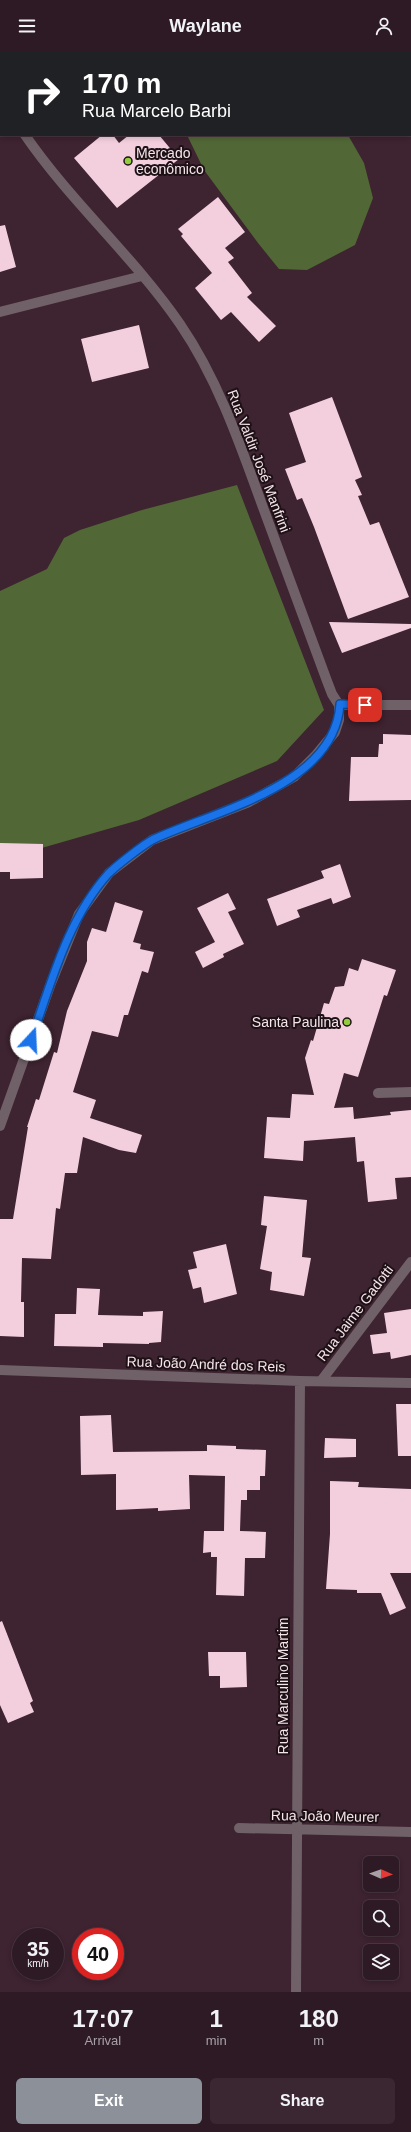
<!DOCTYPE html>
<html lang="en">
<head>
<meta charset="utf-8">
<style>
	body { margin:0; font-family:Arial,sans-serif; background:#3a2731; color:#f1f3f6; height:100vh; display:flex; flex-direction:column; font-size:15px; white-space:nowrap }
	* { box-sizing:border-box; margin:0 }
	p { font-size:13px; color:#a7a1a6 }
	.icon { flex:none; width:22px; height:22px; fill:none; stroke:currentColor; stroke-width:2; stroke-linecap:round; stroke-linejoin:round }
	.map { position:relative; height:1940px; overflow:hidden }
	.details { display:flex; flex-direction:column; background:#2e1a24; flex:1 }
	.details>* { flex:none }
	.hud { position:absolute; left:0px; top:0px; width:411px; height:84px; box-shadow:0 2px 6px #0003,0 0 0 1px #493841; background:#202124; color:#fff; overflow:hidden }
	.needle { width:26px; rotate:92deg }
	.tools { position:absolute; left:363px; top:1804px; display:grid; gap:8px }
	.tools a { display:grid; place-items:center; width:36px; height:36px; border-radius:6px; background:#2e1a24; box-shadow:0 2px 6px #0003,0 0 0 1px #493841; font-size:20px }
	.speed { position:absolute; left:12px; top:1876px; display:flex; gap:8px; font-size:20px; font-weight:700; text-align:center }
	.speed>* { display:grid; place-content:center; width:52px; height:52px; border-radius:50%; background:#2e1a24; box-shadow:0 2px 6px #0003,0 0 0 1px #493841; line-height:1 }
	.speed small { font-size:10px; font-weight:400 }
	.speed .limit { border:6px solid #d22; background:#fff; color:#111 }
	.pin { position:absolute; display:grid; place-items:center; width:34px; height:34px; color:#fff; margin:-17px; border-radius:8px; box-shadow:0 2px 6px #0006 }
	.me { position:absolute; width:44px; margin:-22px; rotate:20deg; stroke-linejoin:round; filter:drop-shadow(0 0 3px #0008) }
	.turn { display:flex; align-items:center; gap:14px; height:84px; padding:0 16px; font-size:18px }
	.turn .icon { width:52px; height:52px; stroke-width:2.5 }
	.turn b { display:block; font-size:28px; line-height:34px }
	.eta { display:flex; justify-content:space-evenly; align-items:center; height:68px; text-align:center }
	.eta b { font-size:24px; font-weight:700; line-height:28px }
	.action { display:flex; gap:8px; margin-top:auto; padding:8px 16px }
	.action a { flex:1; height:46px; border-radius:6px; background:#8c9099; color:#fff; font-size:16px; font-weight:700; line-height:46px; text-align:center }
	.action a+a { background:#3a2731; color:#f1f3f6 }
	header { display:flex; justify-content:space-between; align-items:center; height:52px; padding:0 16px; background:#2e1a24; font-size:18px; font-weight:700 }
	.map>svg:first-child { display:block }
	.forest { fill:#516836 }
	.building { fill:#f3cfde }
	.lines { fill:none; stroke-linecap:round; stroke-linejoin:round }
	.minor { stroke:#6f6167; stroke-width:10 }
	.tertiary { stroke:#6f6167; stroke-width:10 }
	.route-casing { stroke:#114b97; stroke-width:10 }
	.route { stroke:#1a73e8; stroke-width:7 }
	.poi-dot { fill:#93cc3d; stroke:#1d1116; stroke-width:1.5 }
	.labels { text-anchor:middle; stroke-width:4; stroke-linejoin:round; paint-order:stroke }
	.poi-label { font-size:14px; fill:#f6e4eb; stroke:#1d1116; text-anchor:start }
	.street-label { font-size:14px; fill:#f6e4eb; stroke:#1d1116 }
</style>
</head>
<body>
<header><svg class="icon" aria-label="menu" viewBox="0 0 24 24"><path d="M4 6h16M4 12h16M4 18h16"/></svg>Waylane<svg class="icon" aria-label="person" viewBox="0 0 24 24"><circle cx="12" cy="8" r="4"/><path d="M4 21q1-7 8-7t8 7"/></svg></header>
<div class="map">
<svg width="411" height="1940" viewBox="0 0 411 1940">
	<rect width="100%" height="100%" fill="#3e2330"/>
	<path class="forest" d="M 89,0 L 261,0 L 261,1 L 90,1 Z
		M 187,83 L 348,83 L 364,111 L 373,146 L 355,193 L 307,218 L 279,217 L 258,191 L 204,118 Z
		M 237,433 L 324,658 L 277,709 L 139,768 L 0,808 L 0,539 L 47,517 L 64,486 L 80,478 L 142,458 Z"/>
	<path class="building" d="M 102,83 L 113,83 L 119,91 L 129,83 L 159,83 L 179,107 L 117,156 L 74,106 Z
		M 218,145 L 245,180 L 225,196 L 234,206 L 228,210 L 252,241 L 247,245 L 276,274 L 259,290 L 231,260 L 221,268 L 195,236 L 212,221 L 181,184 L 183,182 L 178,177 Z
		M 5,173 L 16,215 L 0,220 L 0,174 Z
		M 139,273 L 149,316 L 92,330 L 81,287 Z
		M 332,345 L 362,425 L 355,428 L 362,443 L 358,444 L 370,473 L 379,470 L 409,545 L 348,567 L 314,475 L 302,446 L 297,448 L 285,417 L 306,410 L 289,361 Z
		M 329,570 L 411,572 L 411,576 L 342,601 Z
		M 383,682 L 411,683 L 411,748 L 349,749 L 351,705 L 378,705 L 379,692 L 383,692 Z
		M 0,791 L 43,792 L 43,826 L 10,827 L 10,820 L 0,820 Z
		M 340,812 L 351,845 L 333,852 L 331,846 L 297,858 L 300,865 L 277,874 L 267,847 L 324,826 L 321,819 Z
		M 228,841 L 236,857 L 228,860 L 244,892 L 223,902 L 224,905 L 203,916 L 195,900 L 215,890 L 197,856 Z
		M 115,850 L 143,859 L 133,890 L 141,892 L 140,897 L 154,900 L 148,921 L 142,919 L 128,963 L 124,963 L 118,985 L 92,979 L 73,1040 L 96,1048 L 90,1066 L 142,1083 L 136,1101 L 119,1098 L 83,1085 L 77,1121 L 65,1121 L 60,1157 L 56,1156 L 51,1207 L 22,1206 L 21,1250 L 24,1250 L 24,1285 L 0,1284 L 0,1167 L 13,1167 L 28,1075 L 27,1075 L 36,1047 L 39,1048 L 54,1000 L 57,1001 L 67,959 L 87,909 L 87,890 L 92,876 L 106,880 Z
		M 362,907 L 396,918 L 387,944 L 384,943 L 358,1025 L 344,1021 L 334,1056 L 353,1055 L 354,1067 L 391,1063 L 390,1060 L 411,1058 L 411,1125 L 395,1126 L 397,1147 L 368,1150 L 364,1109 L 357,1110 L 355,1085 L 304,1089 L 303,1109 L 264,1106 L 267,1065 L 290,1066 L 292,1042 L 314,1043 L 305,1006 L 311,988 L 313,989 L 324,951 L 329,952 L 335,935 L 344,934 L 349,916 L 358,919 Z
		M 264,1144 L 307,1148 L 302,1205 L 311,1206 L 304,1244 L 270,1238 L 272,1220 L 260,1217 L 267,1174 L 261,1173 Z
		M 226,1192 L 237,1242 L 204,1251 L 201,1235 L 193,1237 L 188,1218 L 197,1216 L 193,1200 Z
		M 77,1236 L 100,1237 L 98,1263 L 143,1264 L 143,1260 L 163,1259 L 161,1290 L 149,1291 L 149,1292 L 103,1291 L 103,1295 L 54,1294 L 55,1262 L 76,1262 Z
		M 411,1257 L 411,1303 L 391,1307 L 390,1300 L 373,1302 L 370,1283 L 387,1281 L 384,1261 Z
		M 396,1352 L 411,1352 L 411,1404 L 398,1404 Z
		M 111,1363 L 113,1400 L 207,1399 L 207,1393 L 236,1394 L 236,1397 L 266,1398 L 265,1424 L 260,1424 L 260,1438 L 247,1438 L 247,1448 L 241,1448 L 240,1479 L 266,1480 L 265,1506 L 245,1506 L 244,1544 L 216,1543 L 217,1505 L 211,1505 L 211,1500 L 203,1501 L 204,1479 L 224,1479 L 225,1424 L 189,1423 L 190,1457 L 158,1459 L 158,1456 L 116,1458 L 116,1422 L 81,1423 L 80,1364 Z
		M 325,1386 L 356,1387 L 356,1405 L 324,1406 Z
		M 330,1429 L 359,1430 L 358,1435 L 411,1437 L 411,1521 L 390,1521 L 406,1556 L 390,1563 L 381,1541 L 357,1541 L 357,1538 L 326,1537 L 330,1482 Z
		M 2,1569 L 33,1649 L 30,1651 L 34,1660 L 8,1671 L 0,1653 L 0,1570 Z
		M 208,1600 L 246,1600 L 247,1635 L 220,1636 L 220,1624 L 209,1624 Z"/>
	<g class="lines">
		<path class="minor" d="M 326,0 L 374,1
			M 403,0 L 403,1
			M 0,260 L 142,224
			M 378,1041 L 411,1040
			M 0,1318 L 300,1329 L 411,1331
			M 321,1329 L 411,1210
			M 239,1776 L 411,1780
			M 296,1940 L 300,1329"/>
		<path class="tertiary" d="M 0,46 L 1,47
			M 25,83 C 71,150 134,205 180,272 C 217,326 239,389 261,450 C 283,509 305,569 327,629 L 332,642 L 339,653
			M 339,653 L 411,653
			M 0,1074 L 51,931 L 79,862 L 109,821 L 152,788 L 249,750 L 294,725 L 316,703 L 335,680 L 339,668 L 339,653"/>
	</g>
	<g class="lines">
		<g class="route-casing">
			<path id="route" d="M 31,988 C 51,932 67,868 108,822 C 116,814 144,792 154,787 C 214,759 335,734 340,652 L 365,653"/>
		</g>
		<use href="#route" class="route"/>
	</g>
	<g class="poi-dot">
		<circle cx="128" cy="109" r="4"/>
		<circle cx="347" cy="970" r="4"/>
	</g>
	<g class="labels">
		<g class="poi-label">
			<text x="136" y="106">Mercado<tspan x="136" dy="16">econômico</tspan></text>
			<text x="339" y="975" text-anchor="end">Santa Paulina</text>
		</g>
		<g class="street-label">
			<text transform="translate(259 409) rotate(69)" y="5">Rua Valdir José Manfrini</text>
			<text transform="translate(355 1261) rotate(-53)" y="5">Rua Jaime Gadotti</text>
			<text transform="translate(206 1312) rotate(2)" y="5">Rua João André dos Reis</text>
			<text transform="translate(283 1634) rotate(-90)" y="5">Rua Marculino Martim</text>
			<text transform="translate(325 1764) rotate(1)" y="5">Rua João Meurer</text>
		</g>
	</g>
</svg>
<div class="tools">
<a><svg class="needle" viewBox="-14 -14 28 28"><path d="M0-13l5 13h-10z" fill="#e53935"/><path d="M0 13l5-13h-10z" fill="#a7a1a6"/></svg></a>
<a><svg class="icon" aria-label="search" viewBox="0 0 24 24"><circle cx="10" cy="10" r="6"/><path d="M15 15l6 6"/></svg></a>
<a><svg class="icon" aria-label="layers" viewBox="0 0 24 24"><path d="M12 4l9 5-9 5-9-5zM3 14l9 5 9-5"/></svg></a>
</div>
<div class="speed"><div>35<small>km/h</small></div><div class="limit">40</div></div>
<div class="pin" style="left:365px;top:653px;background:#d93025"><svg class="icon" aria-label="arrive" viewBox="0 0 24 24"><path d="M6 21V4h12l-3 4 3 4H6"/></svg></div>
<svg class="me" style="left:31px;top:988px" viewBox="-20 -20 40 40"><circle r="19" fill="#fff"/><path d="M0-13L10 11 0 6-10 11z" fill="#1a73e8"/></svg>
<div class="hud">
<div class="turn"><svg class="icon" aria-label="right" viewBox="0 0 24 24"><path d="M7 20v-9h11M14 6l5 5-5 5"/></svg><div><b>170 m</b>Rua Marcelo Barbi</div></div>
</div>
</div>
<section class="details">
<div class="eta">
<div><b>17:07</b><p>Arrival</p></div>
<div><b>1</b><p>min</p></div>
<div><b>180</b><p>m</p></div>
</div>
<div class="action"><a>Exit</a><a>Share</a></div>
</section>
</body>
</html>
